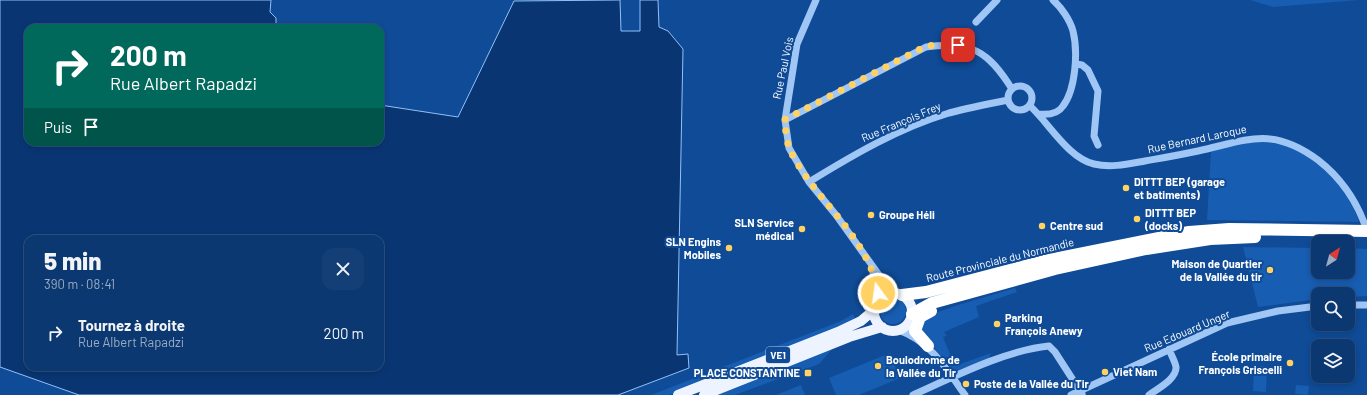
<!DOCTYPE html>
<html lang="fr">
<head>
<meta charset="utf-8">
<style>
	body { margin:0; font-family:Barlow,sans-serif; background:#143f76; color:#f1f3f6; height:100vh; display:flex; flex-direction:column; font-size:15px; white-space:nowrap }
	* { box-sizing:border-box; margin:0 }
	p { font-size:13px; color:#9aacc3 }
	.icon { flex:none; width:22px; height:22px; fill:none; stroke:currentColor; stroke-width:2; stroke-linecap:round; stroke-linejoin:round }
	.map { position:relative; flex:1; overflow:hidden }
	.details { position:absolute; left:24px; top:235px; width:360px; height:136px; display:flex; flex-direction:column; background:#0b3871; border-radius:12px; box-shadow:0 2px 6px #0003,0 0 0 1px #2b5284 }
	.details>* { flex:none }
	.hud { position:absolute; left:24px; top:24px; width:360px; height:122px; border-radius:12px; box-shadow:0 2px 6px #0003,0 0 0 1px #2b5284; background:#00695c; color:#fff; overflow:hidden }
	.needle { width:26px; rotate:36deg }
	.buttons { position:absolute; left:1311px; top:235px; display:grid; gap:8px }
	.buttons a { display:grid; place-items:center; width:44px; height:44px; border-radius:8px; background:#0b3871; box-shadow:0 2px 6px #0003,0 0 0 1px #2b5284; font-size:20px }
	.pin { position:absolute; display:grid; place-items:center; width:34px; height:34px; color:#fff; margin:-17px; border-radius:8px; box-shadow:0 2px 6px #0006 }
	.me { position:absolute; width:44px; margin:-22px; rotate:346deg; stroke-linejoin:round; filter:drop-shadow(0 0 3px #0008) }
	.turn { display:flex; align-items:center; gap:14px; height:84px; padding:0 20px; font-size:18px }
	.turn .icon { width:52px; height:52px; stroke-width:2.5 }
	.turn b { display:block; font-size:28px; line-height:34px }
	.then { display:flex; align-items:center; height:38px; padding:0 20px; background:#0003; gap:8px; font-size:15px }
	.round { display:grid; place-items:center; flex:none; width:42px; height:42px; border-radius:12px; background:#143f76 }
	.overview { display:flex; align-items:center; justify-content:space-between; height:68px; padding:0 20px }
	h1 { font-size:24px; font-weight:800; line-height:30px }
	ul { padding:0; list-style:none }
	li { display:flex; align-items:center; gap:12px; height:60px; padding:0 20px }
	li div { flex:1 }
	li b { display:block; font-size:15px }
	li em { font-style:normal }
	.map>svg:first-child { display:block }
	.green { fill:#175db2 }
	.water { fill:#093673; stroke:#91c1f8; fill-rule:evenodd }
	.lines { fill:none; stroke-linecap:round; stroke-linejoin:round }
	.minor { stroke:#9fc6f4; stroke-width:7 }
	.major { stroke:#edf4ff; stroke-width:10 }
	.highway { stroke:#fff; stroke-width:12 }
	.route { stroke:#ffd263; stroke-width:7; stroke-dasharray:0 12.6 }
	.poi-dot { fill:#ffd263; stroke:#0f4b97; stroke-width:1.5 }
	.labels { text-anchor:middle; stroke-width:4; stroke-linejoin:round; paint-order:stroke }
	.shield { fill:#0f4b97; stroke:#b7c9e0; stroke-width:1 }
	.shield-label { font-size:10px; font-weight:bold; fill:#fff }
	.street-label { font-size:11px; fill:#fff; stroke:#0f4b97 }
	.poi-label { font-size:11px; font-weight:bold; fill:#fff; stroke:#0f4b97; text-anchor:start }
</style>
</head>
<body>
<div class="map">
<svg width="1367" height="395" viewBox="0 0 1367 395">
	<rect width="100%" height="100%" fill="#0f4b97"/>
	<path class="green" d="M 1250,0 L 1359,0 L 1273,7 Z
		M 1258,141 C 1267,143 1280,143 1289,147 C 1319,159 1350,192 1359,222 L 1207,220 L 1211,151 Z
		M 1243,247 L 1318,248 L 1318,272 L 1348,272 L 1348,248 L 1367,249 L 1367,296 L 1348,297 L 1348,294 L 1318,294 L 1318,299 L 1258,307 Z
		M 1015,288 L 1017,292 L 976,306 L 979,317 L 944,332 L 947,336 L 943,337 L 955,366 L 991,353 L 989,358 L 954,372 C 943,356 929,344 919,329 L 927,316 L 955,306 Z
		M880 311a13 13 0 1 1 26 0a13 13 0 1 1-26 0Z
		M 853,314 L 855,318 L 832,331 L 669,395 L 651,395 L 841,321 Z
		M 832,349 L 819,364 L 735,395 L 714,395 Z
		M 890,353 L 900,378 L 859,395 L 836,395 L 829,378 Z
		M 1254,366 L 1267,366 L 1266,392 L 1253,391 Z
		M 801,385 L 805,395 L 776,395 Z
		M 1296,385 L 1309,386 L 1308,395 L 1295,394 Z"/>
	<path class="water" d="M 0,0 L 271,0 L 270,12 L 276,18 L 276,28 L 28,28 L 28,142 L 380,142 L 380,105 L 458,117 L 514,1 L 620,0 L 621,31 L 640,31 L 640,0 L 658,0 L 659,27 L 668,31 L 683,49 L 677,355 L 688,354 L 689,368 L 618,395 L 79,395 L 0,367 ZM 28,239 L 380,239 L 380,367 L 28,367 Z"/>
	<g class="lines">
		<path class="minor" d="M 816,0 L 797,44 L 785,120 L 789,148 L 809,182 L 836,215 L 884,282 L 897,293
			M 976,22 L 997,0
			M 1076,64 L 1082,65 L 1088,70 L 1098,91 L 1094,136 L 1098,145
			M1008 98a12 12 0 1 1 24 0a12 12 0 1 1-24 0Z
			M 1030,106 C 1049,123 1068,158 1094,164 C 1111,168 1128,164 1145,161 C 1162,158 1180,155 1198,151 C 1248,140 1272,126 1318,160 C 1341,178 1358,203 1367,231
			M 1038,114 C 1047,115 1058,114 1063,106 C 1076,89 1078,51 1073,31 C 1070,20 1061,7 1053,0
			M 785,120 L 926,47 C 972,41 988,51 1012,89
			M 809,182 C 853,155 899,128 949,113 C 968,108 988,104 1008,100
			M 872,269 L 877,286 L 877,301
			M 1348,305 L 1367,305
			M 911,317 L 912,335
			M 898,330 C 930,341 946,368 965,395
			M 913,395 C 953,377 1006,350 1049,346 L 1055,352 L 1082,394
			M 1071,395 L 1227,323 L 1278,311 L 1318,306
			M 1149,395 C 1157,389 1177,379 1176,367 C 1175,361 1171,355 1169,349"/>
		<path class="major" d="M874 312a19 19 0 1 1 38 0a19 19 0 1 1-38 0Z
			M 868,306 L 877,286
			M 678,395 L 838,332 L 861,321 L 874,310
			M 704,395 L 849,337 L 882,327"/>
		<path class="highway" d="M 902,295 L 926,292 L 1044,261 L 1189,232 L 1229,229 L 1367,231
			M 912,314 L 932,303 L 1055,269 L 1146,249 L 1210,239 L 1255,237
			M 928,346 L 915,331 L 920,317 L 931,311"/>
	</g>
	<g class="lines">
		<path class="route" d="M 878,293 C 869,236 814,200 790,150 C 786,141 786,129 784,120 L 926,46 L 948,44 L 958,45"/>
	</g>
	<g class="poi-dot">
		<circle cx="1126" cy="188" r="4"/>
		<circle cx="871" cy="215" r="4"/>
		<circle cx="1137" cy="219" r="4"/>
		<circle cx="1042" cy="226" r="4"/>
		<circle cx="802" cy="229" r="4"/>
		<circle cx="729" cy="248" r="4"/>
		<circle cx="1270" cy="270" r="4"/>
		<circle cx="997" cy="324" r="4"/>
		<circle cx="1290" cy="363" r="4"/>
		<circle cx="878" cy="366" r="4"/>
		<circle cx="1105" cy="372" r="4"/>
		<rect x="804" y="369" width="8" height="8" rx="2"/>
		<circle cx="966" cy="384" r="4"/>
	</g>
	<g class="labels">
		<rect class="shield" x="766" y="347" width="24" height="16" rx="3"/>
		<g class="shield-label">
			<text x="778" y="359">VE1</text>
		</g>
		<g class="street-label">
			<text transform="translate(783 68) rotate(-78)" y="4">Rue Paul Vois</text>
			<text transform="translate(901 122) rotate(-23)" y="4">Rue François Frey</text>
			<text transform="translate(1197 139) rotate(-12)" y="4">Rue Bernard Laroque</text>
			<text transform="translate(1000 260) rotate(-14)" y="4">Route Provinciale du Normandie</text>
			<text transform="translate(1187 331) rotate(-23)" y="4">Rue Edouard Unger</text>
		</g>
		<g class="poi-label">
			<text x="1134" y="186">DITTT BEP (garage<tspan x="1134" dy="13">et batiments)</tspan></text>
			<text x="1145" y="217">DITTT BEP<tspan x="1145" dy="13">(docks)</tspan></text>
			<text x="879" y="219">Groupe Héli</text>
			<text x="794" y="227" text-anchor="end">SLN Service<tspan x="794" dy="13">médical</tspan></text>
			<text x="1050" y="230">Centre sud</text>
			<text x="721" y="246" text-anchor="end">SLN Engins<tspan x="721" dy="13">Mobiles</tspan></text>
			<text x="1262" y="268" text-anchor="end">Maison de Quartier<tspan x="1262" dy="13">de la Vallée du tir</tspan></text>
			<text x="1005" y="322">Parking<tspan x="1005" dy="13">François Anewy</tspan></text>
			<text x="1282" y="361" text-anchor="end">École primaire<tspan x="1282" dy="13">François Griscelli</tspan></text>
			<text x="886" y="364">Boulodrome de<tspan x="886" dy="13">la Vallée du Tir</tspan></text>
			<text x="1113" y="376">Viet Nam</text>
			<text x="800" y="377" text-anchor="end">PLACE CONSTANTINE</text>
			<text x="974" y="388">Poste de la Vallée du Tir</text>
		</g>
	</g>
</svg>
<div class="buttons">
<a><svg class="needle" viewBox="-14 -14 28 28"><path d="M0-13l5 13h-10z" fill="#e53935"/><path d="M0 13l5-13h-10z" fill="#9aacc3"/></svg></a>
<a><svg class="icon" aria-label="search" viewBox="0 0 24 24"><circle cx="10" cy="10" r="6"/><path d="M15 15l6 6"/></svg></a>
<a><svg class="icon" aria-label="layers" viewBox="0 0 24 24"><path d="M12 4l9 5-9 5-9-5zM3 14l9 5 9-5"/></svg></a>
</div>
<div class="pin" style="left:958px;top:45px;background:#d93025"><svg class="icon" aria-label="arrive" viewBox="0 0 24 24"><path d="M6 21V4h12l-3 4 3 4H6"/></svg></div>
<svg class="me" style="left:878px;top:293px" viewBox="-20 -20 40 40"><circle r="17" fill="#ffd263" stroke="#fff" stroke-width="3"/><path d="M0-11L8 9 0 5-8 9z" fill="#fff"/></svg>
<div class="hud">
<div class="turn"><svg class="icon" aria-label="right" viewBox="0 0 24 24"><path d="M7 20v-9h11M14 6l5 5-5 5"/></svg><div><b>200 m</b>Rue Albert Rapadzi</div></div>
<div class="then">Puis<svg class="icon" aria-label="arrive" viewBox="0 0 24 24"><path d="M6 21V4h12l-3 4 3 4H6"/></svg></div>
</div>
<section class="details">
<div class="overview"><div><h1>5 min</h1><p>390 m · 08:41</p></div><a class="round"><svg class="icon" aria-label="close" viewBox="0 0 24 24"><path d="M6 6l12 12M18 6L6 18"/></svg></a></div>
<ul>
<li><svg class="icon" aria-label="right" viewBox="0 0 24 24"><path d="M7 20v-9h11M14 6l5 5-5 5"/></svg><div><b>Tournez à droite</b><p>Rue Albert Rapadzi</p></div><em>200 m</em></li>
</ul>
</section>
</div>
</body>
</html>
